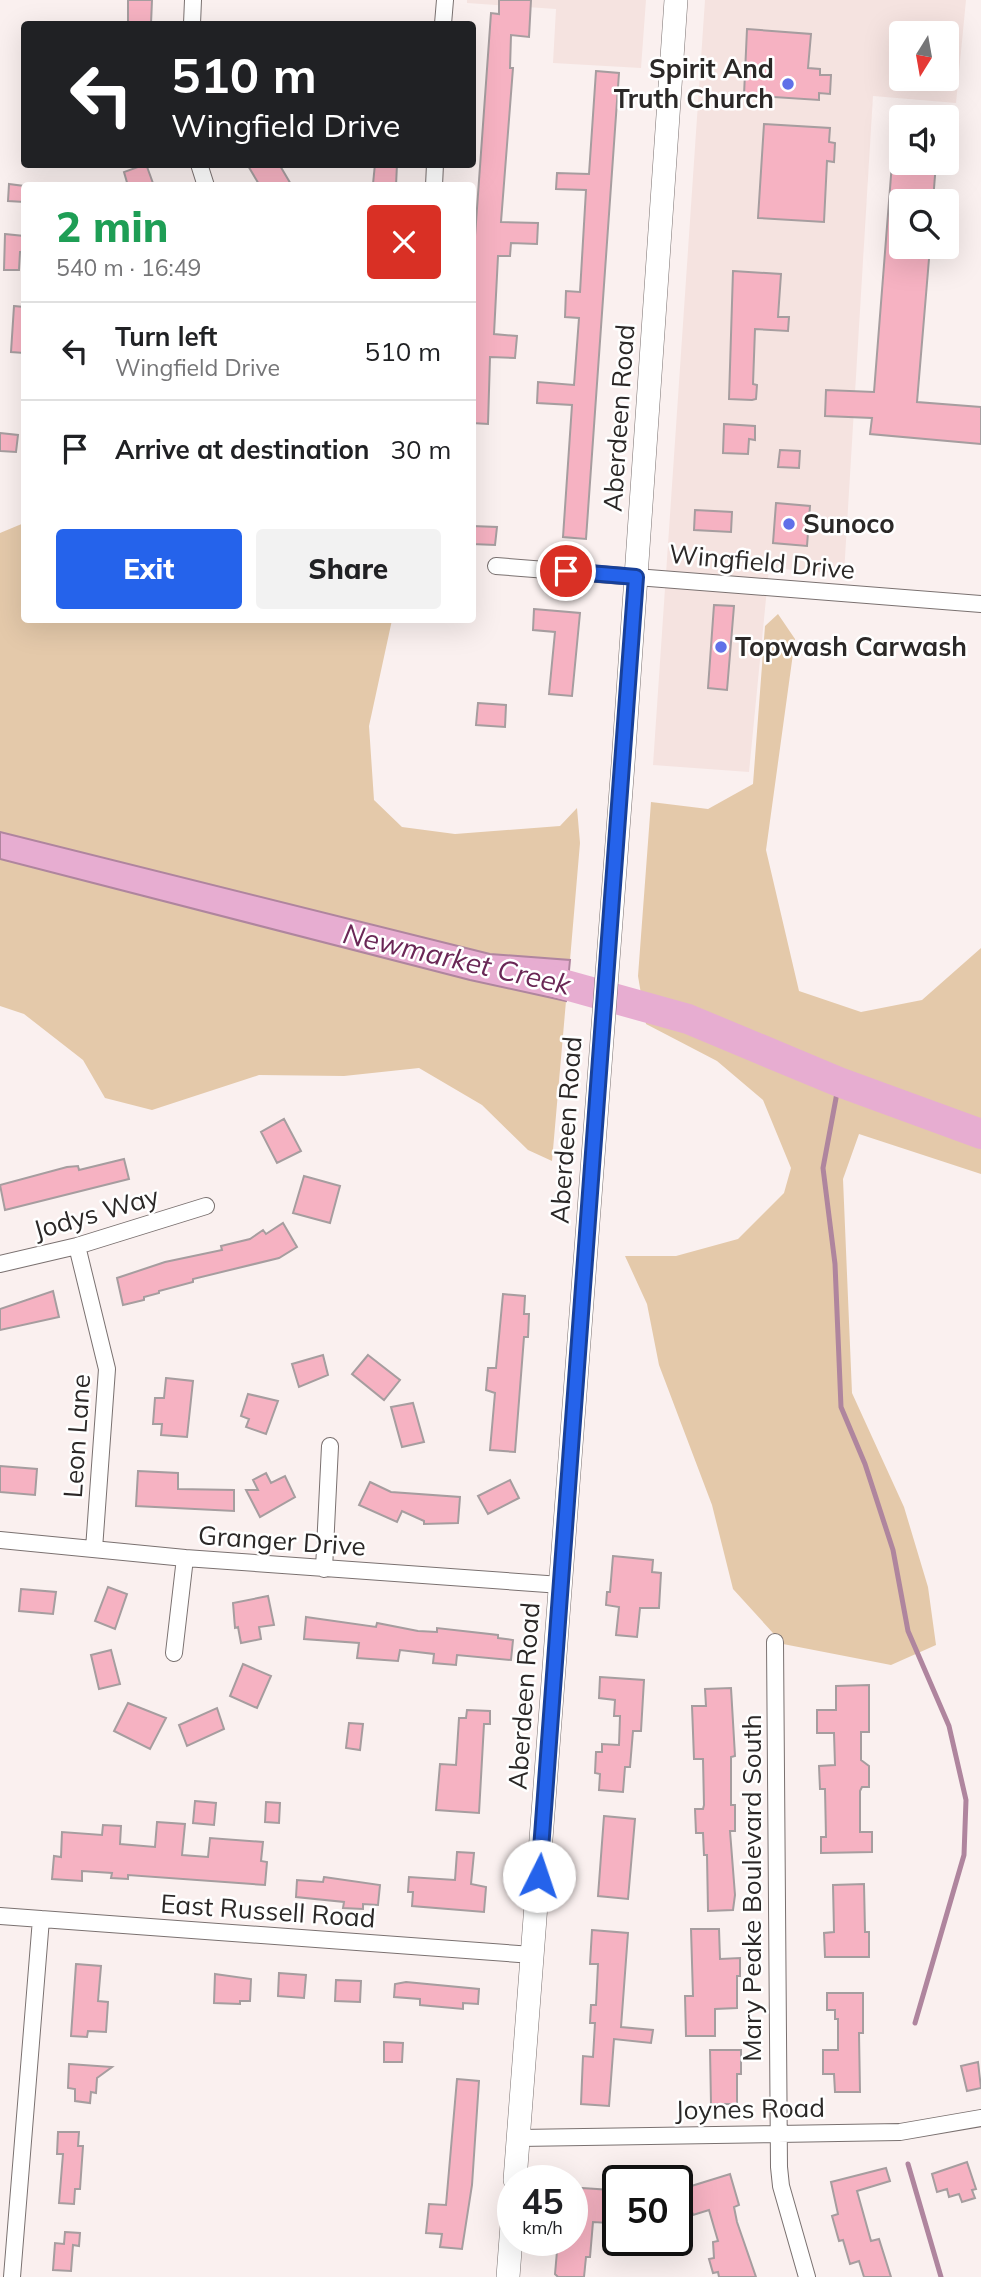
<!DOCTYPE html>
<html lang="en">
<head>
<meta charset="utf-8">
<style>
	body { margin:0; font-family:Mulish,sans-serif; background:#f2f2f2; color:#202124; height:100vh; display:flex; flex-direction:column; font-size:26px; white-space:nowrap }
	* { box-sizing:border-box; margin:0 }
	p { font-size:23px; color:#757577 }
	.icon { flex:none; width:38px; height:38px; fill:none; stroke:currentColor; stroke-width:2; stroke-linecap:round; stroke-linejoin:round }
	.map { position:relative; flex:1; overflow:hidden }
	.side { position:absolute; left:21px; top:182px; width:455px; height:441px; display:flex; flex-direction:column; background:#fff; border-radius:7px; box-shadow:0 7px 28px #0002 }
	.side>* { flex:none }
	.top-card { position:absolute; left:21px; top:21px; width:455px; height:147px; border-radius:7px; box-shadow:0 7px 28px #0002; background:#202124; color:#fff; overflow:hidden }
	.needle { width:46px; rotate:191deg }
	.buttons { position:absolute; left:889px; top:21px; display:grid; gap:14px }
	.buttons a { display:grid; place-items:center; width:70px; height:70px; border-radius:7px; background:#fff; box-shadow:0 7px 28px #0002; font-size:35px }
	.speed { position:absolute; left:497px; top:2165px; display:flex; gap:14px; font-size:35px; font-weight:700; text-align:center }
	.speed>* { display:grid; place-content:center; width:91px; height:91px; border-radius:50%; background:#fff; box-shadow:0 7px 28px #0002; line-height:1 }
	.speed small { font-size:18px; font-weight:400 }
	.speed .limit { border:4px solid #111; border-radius:10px; background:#fff; color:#111 }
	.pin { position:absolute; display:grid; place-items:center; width:60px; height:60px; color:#fff; margin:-30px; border:4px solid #fff; border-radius:50%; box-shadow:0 2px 7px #0007 }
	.me { position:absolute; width:77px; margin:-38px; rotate:4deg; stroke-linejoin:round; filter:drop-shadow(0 0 5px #0008) }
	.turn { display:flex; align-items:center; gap:24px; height:147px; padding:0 35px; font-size:32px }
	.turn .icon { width:91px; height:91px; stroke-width:2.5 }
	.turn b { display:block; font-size:49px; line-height:60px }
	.round { display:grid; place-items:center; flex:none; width:74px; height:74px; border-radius:7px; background:#f2f2f2 }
	.summary { display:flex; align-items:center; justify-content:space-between; height:119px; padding:0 35px }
	h1 { font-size:42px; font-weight:800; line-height:52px; color:#1e9e55 }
	.cta { display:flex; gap:14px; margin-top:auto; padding:14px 35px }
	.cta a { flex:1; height:80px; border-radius:7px; background:#2563eb; color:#fff; font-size:28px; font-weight:800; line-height:80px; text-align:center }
	.cta a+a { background:#f2f2f2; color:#202124 }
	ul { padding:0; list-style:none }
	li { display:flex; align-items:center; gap:21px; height:98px; padding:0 35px; border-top:2px solid #e0e0e0 }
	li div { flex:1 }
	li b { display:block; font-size:26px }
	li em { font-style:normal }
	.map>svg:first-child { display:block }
	.built { fill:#f5e3e0; fill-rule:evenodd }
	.green { fill:#e4c9aa }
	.water { fill:#e7add1; stroke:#af859e; stroke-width:2 }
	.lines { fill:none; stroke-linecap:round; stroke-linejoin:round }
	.stream { stroke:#af859e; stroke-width:5 }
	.river { stroke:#e7add1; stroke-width:30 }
	.building { fill:#f6b2c2; stroke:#a69d9f; stroke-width:2 }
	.minor-casing { stroke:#7a7170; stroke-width:18 }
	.secondary-casing { stroke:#7a7170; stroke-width:24 }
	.minor { stroke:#fff; stroke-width:16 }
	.secondary { stroke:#fff; stroke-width:23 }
	.route-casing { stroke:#184099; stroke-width:18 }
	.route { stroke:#2563eb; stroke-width:12 }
	.poi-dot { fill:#6070e8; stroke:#fff; stroke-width:2.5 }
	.labels { text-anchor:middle; stroke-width:5; stroke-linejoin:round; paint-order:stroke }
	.poi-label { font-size:26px; font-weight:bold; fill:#2b2827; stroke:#fff; text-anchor:start }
	.street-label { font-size:26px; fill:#2b2827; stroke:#fff }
	.water-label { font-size:28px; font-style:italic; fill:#6a2756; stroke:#fff }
</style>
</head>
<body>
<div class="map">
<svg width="981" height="2277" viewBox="0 0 981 2277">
	<rect width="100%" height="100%" fill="#faf0ef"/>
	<path class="built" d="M 467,0 L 646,0 L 641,68 L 553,63 L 556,9 L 467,3 Z
		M 705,0 L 966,0 L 956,103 L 873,96 L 844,574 L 769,568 L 749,772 L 653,765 ZM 901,33 L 947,33 L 947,79 L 901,79 Z"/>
	<path class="green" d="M 24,523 L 24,620 L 392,620 L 369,726 L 374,800 L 402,827 L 455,834 L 560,826 L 577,808 L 580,843 L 570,960 L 490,954 L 0,832 L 0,533 Z
		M 778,614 L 795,639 L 766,850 L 799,991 L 861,1012 L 922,1000 L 981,948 L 981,1174 L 859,1134 L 843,1179 L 852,1393 L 904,1507 L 928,1587 L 936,1645 L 891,1665 L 783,1644 L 733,1589 L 712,1505 L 659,1365 L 647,1304 L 625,1256 L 676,1256 L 738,1239 L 784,1193 L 791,1168 L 763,1100 L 717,1061 L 646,1024 L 638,976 L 651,802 L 708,809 L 753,784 L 765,626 Z
		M 0,859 L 470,980 L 566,1001 L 552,1161 L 528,1150 L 482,1105 L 419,1068 L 344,1076 L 259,1075 L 152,1110 L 105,1098 L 83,1060 L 24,1014 L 0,1006 Z"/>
	<path class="water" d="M 0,832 L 490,954 L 570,960 L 566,1001 L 470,980 L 0,859 Z"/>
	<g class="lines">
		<path class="stream" d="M 839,1082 L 823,1168 L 835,1264 L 841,1407 L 865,1464 L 893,1550 L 908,1631 L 949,1726 L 966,1800 L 964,1855 L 915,2023
			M 908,2164 L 941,2277"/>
		<path class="river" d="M 530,975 L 688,1019 L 839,1082 L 981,1134"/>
	</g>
	<path class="building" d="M 128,0 L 152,0 L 151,24 L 128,24 Z
		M 499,0 L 531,0 L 529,37 L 511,35 L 510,68 L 513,68 L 501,222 L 538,223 L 537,244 L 511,243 L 510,256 L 498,256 L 494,334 L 517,336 L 515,358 L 490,357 L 488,424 L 472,423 L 472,278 L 491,13 L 499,14 Z
		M 747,29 L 811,34 L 808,68 L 820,69 L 820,75 L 831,75 L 830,94 L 819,93 L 819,100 L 744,95 Z
		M 596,71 L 619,73 L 586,539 L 563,537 L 572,405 L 537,403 L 538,382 L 574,385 L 579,318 L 565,317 L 566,291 L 580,292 L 586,190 L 556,189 L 557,173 L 589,174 Z
		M 764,124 L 830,128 L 829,142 L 835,143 L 834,162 L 827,161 L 824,222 L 758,218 Z
		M 892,163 L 936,163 L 933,201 L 901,201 L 901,247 L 930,247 L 917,402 L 981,407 L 981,444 L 870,434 L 872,418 L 825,416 L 826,390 L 874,392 Z
		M 146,164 L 154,186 L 128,186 L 124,172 Z
		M 247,164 L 279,164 L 292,186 L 260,186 Z
		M 375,164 L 397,164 L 396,186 L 373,184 Z
		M 9,184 L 24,186 L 24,202 L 8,201 Z
		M 5,234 L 24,236 L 24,252 L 20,252 L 19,270 L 4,270 Z
		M 733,271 L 781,274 L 778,317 L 789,317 L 788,331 L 755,329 L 753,384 L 757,385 L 756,399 L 752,400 L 729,399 Z
		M 14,306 L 24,307 L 24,353 L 11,352 Z
		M 724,424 L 755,426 L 755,440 L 749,439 L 748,454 L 723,453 Z
		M 0,433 L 18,435 L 16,452 L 0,451 Z
		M 780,450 L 800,451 L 799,468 L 778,467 Z
		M 776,503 L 810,506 L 807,546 L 773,543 Z
		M 695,510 L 732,512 L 731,532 L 694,530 Z
		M 472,526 L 497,527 L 495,545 L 472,544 Z
		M 714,605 L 734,606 L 727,690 L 708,688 Z
		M 534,609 L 580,613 L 572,696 L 549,694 L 555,632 L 533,630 Z
		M 478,703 L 506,705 L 505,727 L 476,725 Z
		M 284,1119 L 301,1151 L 277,1163 L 261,1132 Z
		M 124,1159 L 129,1179 L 5,1210 L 0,1185 L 67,1167 L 78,1166 L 79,1170 Z
		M 304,1176 L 340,1186 L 330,1223 L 293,1213 Z
		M 283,1223 L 297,1247 L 279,1258 L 193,1279 L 193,1282 L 159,1291 L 159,1293 L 144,1297 L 144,1300 L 123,1305 L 117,1278 L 165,1262 L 222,1250 L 221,1246 L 250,1239 L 263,1230 L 266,1234 Z
		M 53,1291 L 59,1317 L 0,1330 L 0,1309 Z
		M 503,1294 L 525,1296 L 524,1314 L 529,1314 L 528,1337 L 524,1337 L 515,1452 L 490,1450 L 495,1393 L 486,1390 L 488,1368 L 496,1368 Z
		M 323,1355 L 328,1375 L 299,1387 L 292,1364 Z
		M 368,1355 L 400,1380 L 384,1400 L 352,1374 Z
		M 166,1378 L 193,1381 L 187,1437 L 161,1435 L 162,1424 L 153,1424 L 155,1398 L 164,1398 Z
		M 248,1394 L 278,1401 L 266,1434 L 246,1427 L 249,1419 L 241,1416 Z
		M 413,1403 L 424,1442 L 402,1447 L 391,1407 Z
		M 0,1466 L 37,1469 L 35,1495 L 0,1492 Z
		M 138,1471 L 178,1473 L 178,1489 L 234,1490 L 234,1511 L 136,1506 Z
		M 266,1473 L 271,1483 L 285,1476 L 295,1497 L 260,1517 L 246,1490 L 258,1490 L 253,1480 Z
		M 510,1480 L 519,1498 L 488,1514 L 478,1496 Z
		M 370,1482 L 391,1492 L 460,1497 L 458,1523 L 424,1524 L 424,1521 L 402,1511 L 397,1522 L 359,1505 Z
		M 613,1556 L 653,1560 L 652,1572 L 661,1573 L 659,1608 L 640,1608 L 637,1637 L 616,1635 L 619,1607 L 606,1605 L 607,1592 L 610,1592 Z
		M 108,1587 L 127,1594 L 115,1629 L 95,1621 Z
		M 21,1589 L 56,1592 L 53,1614 L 19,1611 Z
		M 268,1596 L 274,1625 L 259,1627 L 261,1639 L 241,1643 L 238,1627 L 235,1628 L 233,1603 Z
		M 306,1617 L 376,1627 L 377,1623 L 418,1631 L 437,1632 L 437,1628 L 498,1635 L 498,1638 L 513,1640 L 511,1660 L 457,1655 L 456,1665 L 433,1663 L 434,1654 L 400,1650 L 398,1661 L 357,1658 L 359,1643 L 304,1639 Z
		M 111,1650 L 120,1684 L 99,1689 L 91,1655 Z
		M 243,1664 L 271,1676 L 257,1708 L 230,1696 Z
		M 600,1677 L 644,1680 L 641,1731 L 633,1731 L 630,1767 L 625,1767 L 623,1792 L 599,1790 L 600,1774 L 595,1773 L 596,1752 L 602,1752 L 602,1744 L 619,1745 L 620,1716 L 614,1716 L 615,1700 L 599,1698 Z
		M 869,1685 L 869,1732 L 861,1732 L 861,1760 L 869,1766 L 869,1787 L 862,1787 L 860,1791 L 860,1832 L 872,1832 L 872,1852 L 821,1853 L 821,1837 L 826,1837 L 825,1789 L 820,1789 L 819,1766 L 835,1765 L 834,1733 L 817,1733 L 817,1710 L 836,1710 L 836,1686 Z
		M 731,1688 L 735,1756 L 731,1757 L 731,1805 L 735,1805 L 735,1831 L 730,1831 L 735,1895 L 733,1910 L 708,1911 L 707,1855 L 704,1855 L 703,1833 L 696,1833 L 695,1809 L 703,1809 L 704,1805 L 703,1759 L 694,1759 L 692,1706 L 706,1706 L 705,1689 Z
		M 128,1703 L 166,1718 L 150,1749 L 114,1731 Z
		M 217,1708 L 224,1729 L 187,1746 L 179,1725 Z
		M 467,1710 L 490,1711 L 490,1724 L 484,1724 L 479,1813 L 436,1810 L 440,1764 L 456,1765 L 459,1718 L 466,1718 Z
		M 349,1723 L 363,1724 L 360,1750 L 346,1748 Z
		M 195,1801 L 216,1803 L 214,1825 L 193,1823 Z
		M 266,1802 L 280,1803 L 279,1823 L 265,1822 Z
		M 604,1816 L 635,1819 L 628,1899 L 598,1896 Z
		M 157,1822 L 185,1824 L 182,1855 L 208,1857 L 210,1838 L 263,1842 L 261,1861 L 267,1862 L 265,1885 L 128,1875 L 128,1879 L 111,1878 L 112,1873 L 82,1871 L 82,1881 L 52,1879 L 54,1856 L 61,1857 L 62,1832 L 102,1835 L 103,1825 L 121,1826 L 120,1844 L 155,1847 Z
		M 457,1852 L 474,1853 L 471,1884 L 486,1887 L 484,1912 L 412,1906 L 413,1892 L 408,1892 L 409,1877 L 455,1880 Z
		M 324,1877 L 380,1885 L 378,1905 L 363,1904 L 363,1909 L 343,1908 L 344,1902 L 296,1897 L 297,1880 L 323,1882 Z
		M 864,1884 L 865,1932 L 869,1932 L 869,1957 L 825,1957 L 824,1933 L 834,1932 L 833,1885 Z
		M 691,1929 L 719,1929 L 720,1959 L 740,1958 L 740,1976 L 737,1976 L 737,2008 L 715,2009 L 715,2036 L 686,2036 L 685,1996 L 693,1996 Z
		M 592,1930 L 628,1933 L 621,2027 L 653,2030 L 651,2043 L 614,2039 L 609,2106 L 581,2104 L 583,2056 L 593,2057 L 595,2023 L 590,2023 L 591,2005 L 596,2005 L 598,1964 L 590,1964 Z
		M 76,1964 L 101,1966 L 98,2001 L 108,2002 L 106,2032 L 88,2031 L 87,2037 L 71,2036 Z
		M 279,1973 L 306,1975 L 304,1998 L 278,1996 Z
		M 215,1974 L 251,1979 L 250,2001 L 240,2001 L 240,2004 L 214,2003 Z
		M 336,1980 L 361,1981 L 360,2002 L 335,2001 Z
		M 406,1982 L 479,1989 L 478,2004 L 463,2003 L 463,2009 L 420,2005 L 420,1999 L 394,1997 L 395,1984 Z
		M 827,1993 L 863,1993 L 863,2033 L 859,2033 L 860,2092 L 835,2092 L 834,2074 L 823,2074 L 823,2050 L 838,2050 L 838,2019 L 835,2019 L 835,2010 L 827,2010 Z
		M 384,2042 L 403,2043 L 402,2062 L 384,2062 Z
		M 710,2050 L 741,2050 L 741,2074 L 737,2074 L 737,2104 L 711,2104 Z
		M 978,2062 L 981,2088 L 967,2091 L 961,2066 Z
		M 69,2064 L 112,2067 L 97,2078 L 96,2093 L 91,2092 L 90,2103 L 75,2101 L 75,2089 L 68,2088 Z
		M 457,2079 L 479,2081 L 472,2185 L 462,2249 L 440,2247 L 442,2234 L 426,2233 L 429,2204 L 446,2205 Z
		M 58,2132 L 79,2132 L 78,2146 L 83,2146 L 80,2189 L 75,2189 L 74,2204 L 59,2203 L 63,2154 L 57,2154 Z
		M 967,2162 L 976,2189 L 972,2190 L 975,2198 L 962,2202 L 959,2194 L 949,2197 L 947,2189 L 937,2192 L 932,2174 Z
		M 886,2168 L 890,2181 L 857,2191 L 871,2241 L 879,2239 L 891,2277 L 864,2277 L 859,2261 L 850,2264 L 843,2240 L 839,2241 L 832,2216 L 838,2214 L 831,2182 Z
		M 730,2174 L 739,2205 L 734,2207 L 737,2222 L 756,2277 L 719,2277 L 718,2272 L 713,2273 L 709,2259 L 714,2258 L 713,2242 L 718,2241 L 709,2210 L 693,2215 L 685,2188 Z
		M 582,2188 L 611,2190 L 609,2223 L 593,2222 L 590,2257 L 586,2257 L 584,2277 L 558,2277 L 555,2274 L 558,2240 L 573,2240 L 575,2204 L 581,2204 Z
		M 65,2232 L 80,2233 L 79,2246 L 73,2245 L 71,2271 L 53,2270 L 55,2243 L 64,2244 Z"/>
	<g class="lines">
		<g class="minor-casing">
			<path id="minor" d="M 192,24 L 193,0
				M 443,24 L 445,0
				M 199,164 L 206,186
				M 434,186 L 435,164
				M 496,566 L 981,604
				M 77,1246 L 107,1369 L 94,1549
				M 0,1264 L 77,1246 L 206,1206
				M 0,1540 L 185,1558 L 561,1585
				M 324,1569 L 330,1446
				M 775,1642 L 779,2167 L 781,2186 L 807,2277
				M 174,1653 L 185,1558
				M 0,1916 L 533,1955
				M 519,2138 L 900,2132 L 981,2118
				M 12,2277 L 41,1919"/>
		</g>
		<g class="secondary-casing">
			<path id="secondary" d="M 515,2180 L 623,764 L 676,0
				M 508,2277 L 513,2212"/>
		</g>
		<use href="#minor" class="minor"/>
		<use href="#secondary" class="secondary"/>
	</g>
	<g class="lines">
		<g class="route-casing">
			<path id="route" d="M 539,1876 L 636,577 L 566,571"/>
		</g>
		<use href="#route" class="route"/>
	</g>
	<g class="poi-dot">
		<circle cx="788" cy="84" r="7"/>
		<circle cx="789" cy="524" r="7"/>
		<circle cx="721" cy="647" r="7"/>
	</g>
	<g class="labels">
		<g class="poi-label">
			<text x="774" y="78" text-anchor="end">Spirit And<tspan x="774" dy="30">Truth Church</tspan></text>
			<text x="803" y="533">Sunoco</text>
			<text x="735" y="656">Topwash Carwash</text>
		</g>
		<g class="street-label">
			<text transform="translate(619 418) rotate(-86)" y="9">Aberdeen Road</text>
			<text transform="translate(762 562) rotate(5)" y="9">Wingfield Drive</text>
			<text transform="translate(566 1130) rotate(-86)" y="9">Aberdeen Road</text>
			<text transform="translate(96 1213) rotate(-16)" y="9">Jodys Way</text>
			<text transform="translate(77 1436) rotate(-86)" y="9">Leon Lane</text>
			<text transform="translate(282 1541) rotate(4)" y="9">Granger Drive</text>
			<text transform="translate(524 1696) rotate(-86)" y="9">Aberdeen Road</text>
			<text transform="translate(752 1888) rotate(-90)" y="9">Mary Peake Boulevard South</text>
			<text transform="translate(268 1911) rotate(4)" y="9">East Russell Road</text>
			<text transform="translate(750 2109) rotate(-1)" y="9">Joynes Road</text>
		</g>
		<g class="water-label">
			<text transform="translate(457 959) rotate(13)" y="10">Newmarket Creek</text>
		</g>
	</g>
</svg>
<div class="buttons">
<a><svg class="needle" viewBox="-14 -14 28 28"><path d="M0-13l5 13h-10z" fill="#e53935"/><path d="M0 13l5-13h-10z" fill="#757577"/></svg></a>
<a><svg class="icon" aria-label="sound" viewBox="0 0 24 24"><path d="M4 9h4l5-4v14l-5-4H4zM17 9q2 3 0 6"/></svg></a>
<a><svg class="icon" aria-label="search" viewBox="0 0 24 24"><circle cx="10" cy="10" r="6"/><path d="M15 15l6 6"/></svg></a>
</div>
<div class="speed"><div>45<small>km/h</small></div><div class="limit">50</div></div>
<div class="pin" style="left:566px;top:571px;background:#d93025"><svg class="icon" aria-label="arrive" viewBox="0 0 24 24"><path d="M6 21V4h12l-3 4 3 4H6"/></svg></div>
<svg class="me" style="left:539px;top:1876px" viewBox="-20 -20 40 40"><circle r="19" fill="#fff"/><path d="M0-13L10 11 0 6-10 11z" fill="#2563eb"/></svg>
<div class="top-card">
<div class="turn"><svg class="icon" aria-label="left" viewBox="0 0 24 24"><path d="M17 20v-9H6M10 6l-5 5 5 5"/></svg><div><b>510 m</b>Wingfield Drive</div></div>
</div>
<section class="side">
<div class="summary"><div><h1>2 min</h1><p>540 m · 16:49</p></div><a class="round" style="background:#d93025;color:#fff"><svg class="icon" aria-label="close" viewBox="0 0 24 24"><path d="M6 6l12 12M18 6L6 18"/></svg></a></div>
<ul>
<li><svg class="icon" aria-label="left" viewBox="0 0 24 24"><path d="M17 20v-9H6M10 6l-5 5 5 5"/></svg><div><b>Turn left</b><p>Wingfield Drive</p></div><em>510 m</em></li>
<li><svg class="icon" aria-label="arrive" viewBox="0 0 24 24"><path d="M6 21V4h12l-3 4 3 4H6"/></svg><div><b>Arrive at destination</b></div><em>30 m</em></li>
</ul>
<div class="cta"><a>Exit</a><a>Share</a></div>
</section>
</div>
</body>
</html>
